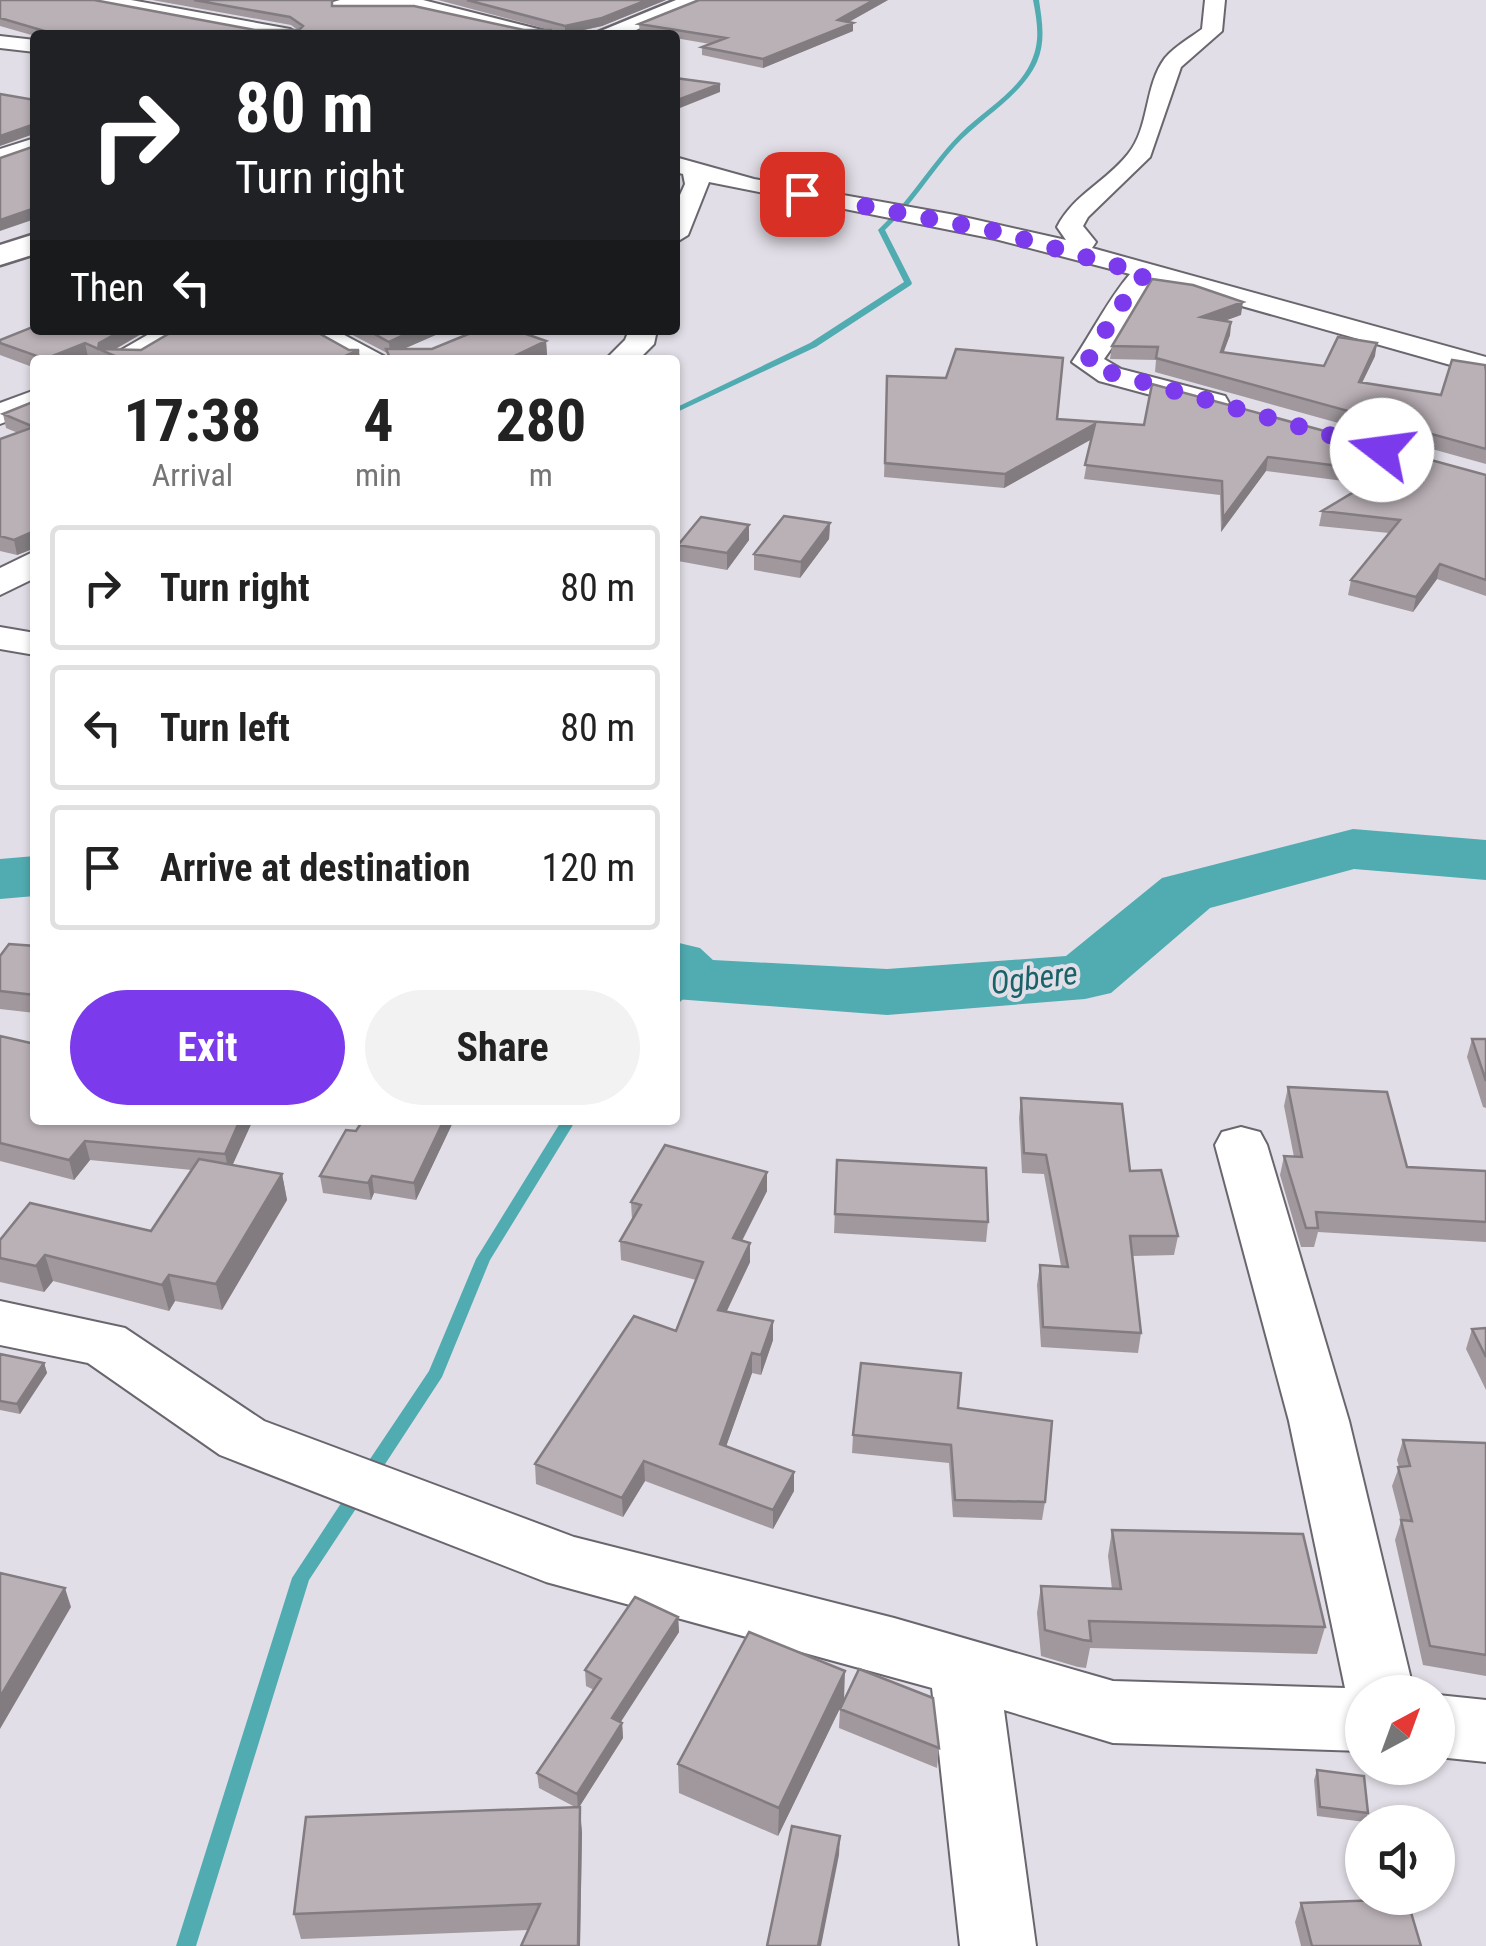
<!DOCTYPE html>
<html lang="en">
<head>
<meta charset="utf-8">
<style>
	body { margin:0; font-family:"Roboto Condensed",sans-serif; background:#f2f2f2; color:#222; height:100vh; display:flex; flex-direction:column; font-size:38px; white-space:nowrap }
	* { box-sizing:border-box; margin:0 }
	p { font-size:32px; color:#767676 }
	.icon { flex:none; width:55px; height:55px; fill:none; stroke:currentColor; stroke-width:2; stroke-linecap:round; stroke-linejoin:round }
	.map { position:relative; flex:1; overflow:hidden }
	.drawer { position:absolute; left:30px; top:355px; width:650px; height:770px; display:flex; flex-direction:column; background:#fff; border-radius:10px; box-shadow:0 2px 8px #0004 }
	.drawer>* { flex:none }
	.guide { position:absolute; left:30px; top:30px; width:650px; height:305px; border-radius:10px; box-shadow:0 2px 8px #0004; background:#202124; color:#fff; overflow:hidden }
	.needle { width:65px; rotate:41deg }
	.buttons { position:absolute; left:1345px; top:1675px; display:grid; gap:20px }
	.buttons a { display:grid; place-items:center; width:110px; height:110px; border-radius:50%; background:#fff; box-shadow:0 2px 8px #0004; font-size:50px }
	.pin { position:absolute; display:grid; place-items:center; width:85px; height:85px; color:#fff; margin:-42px; border-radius:20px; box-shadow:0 5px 15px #0006 }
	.me { position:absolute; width:110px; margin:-55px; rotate:285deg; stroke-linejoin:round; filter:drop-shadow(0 0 8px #0008) }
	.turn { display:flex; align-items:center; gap:35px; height:210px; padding:0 40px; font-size:45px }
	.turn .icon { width:130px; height:130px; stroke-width:2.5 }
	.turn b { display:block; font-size:70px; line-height:85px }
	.then { display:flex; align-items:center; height:95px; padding:0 40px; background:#0003; gap:20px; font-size:38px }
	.eta { display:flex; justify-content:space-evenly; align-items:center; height:170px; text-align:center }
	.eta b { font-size:60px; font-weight:700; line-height:70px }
	.cta { display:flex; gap:20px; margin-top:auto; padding:20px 40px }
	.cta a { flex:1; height:115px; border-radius:60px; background:#7c3aed; color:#fff; font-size:40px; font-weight:700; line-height:115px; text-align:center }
	.cta a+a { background:#f2f2f2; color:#222 }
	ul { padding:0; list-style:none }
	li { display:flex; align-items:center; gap:30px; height:125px; margin:0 20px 15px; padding:0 20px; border:5px solid #e0e0e0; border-radius:10px }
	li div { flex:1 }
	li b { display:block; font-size:38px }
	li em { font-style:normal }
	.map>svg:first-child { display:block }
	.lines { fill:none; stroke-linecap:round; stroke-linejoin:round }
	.stream { fill:#50acb1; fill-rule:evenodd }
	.river { fill:#50acb1; fill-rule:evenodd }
	.minor-casing { stroke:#6a666e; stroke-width:4 }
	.secondary-casing { stroke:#6a666e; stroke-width:5 }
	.minor { fill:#fff; fill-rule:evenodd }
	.secondary { fill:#fff; fill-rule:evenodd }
	.wall { fill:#a0989d }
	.shaded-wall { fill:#827c80 }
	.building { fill:#bab1b7; stroke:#827c80; stroke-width:2.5 }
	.route { stroke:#7c3aed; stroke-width:18; stroke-dasharray:0 32.4 }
	.labels { text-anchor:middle; stroke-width:8; stroke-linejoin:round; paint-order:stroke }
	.water-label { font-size:32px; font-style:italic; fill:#186367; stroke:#e2dee7 }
</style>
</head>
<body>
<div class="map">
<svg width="1486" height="1946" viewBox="0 0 1486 1946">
	<rect width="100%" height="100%" fill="#e2dee7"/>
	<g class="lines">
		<path class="stream" d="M 1033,0 L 1039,0 C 1042,21 1046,41 1037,62 C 1021,97 980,118 955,146 C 931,173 912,205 885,230 L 912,283 L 911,285 L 816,347 L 675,413 L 675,408 L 810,343 L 904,282 L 878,230 C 889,219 900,208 910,195 C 926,175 941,153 960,134 C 983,111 1018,92 1031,62 C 1041,41 1037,21 1033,0 Z
			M 694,977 L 698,978 L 700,981 L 698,984 L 679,1003 L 675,1004 L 675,993 L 690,978 Z
			M 562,1120 L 576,1120 L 490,1260 L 442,1377 L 374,1481 L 368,1483 L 362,1481 L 360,1476 L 362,1471 L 429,1371 L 476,1259 Z
			M 357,1486 L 363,1488 L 365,1493 L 363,1498 L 309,1580 L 196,1946 L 176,1946 L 292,1578 L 351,1488 Z"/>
		<path class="river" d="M 1353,829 L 1486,840 L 1486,880 L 1354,869 L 1210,908 L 1111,993 L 1085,999 L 887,1015 L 675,999 L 675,942 L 700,948 L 713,960 L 887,969 L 1066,956 L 1162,878 Z
			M 35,856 L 35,896 L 0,899 L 0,859 Z"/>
		<g class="minor-casing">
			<path id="minor" d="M 89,0 L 131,0 L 290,29 L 300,35 L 257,35 L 99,6 Z
				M 340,0 L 423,0 L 562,35 L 525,35 L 415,10 L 333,10 L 333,2 Z
				M 1205,0 L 1225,0 L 1222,31 L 1181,67 L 1150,157 L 1088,217 L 1083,226 L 1096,242 L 1092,248 L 1486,357 L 1486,375 L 1153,281 C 1133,305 1123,334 1104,359 L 1121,369 L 1225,396 L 1229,403 L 1214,412 L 1099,381 L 1072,362 C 1092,333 1107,301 1130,274 L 995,239 L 709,182 L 688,235 L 675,243 L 675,206 L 685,184 L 683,174 L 675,172 L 675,157 L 754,179 L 955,215 L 1066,240 L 1057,227 C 1074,194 1106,182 1128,154 C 1150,127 1144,86 1165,58 C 1175,46 1190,38 1202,29 Z
				M 0,36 L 35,40 L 35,52 L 0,48 Z
				M 35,138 L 35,153 L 0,164 L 0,149 Z
				M 156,330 L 193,330 L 142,360 L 104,360 Z
				M 298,330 L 335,330 L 391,360 L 352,360 Z
				M 629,330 L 657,330 L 654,344 L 638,360 L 605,360 L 625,340 Z
				M 35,390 L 35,411 L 0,424 L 0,403 Z
				M 35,551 L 35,578 L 0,595 L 0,568 Z
				M 0,627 L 35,633 L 35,655 L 0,649 Z
				M 1241,1127 L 1260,1132 L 1267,1145 L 1349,1421 L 1414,1692 L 1362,1692 L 1362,1751 L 1113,1743 L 1004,1710 L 1036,1946 L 960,1946 L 932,1688 L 546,1582 L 220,1455 L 88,1363 L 0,1345 L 0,1301 L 125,1328 L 264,1421 L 574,1537 L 894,1618 L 1113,1681 L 1345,1688 L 1289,1421 L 1215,1145 L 1222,1132 Z
				M 1438,1695 L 1486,1700 L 1486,1762 L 1438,1757 Z"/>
		</g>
		<g class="secondary-casing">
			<path id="secondary" d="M 676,0 L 708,0 L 624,35 L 591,35 Z
				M 35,234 L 35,254 L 0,265 L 0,245 Z"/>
		</g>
		<use href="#minor" class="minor"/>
		<use href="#secondary" class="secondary"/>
	</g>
	<path class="wall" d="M 0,0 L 96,1 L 255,30 L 298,30 L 291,25 L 152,0 L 332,0 L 332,6 L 552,35 L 35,36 L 0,26 Z
		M 438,0 L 666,0 L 602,26 L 565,34 Z
		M 699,0 L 888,0 L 849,22 L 853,23 L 853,31 L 763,68 L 702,55 L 702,47 L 710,44 L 675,38 L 675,35 L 655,35 L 640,33 L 639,24 Z
		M 1241,315 L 1224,321 L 1231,322 L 1230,335 L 1223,352 L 1324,366 L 1375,356 L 1362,383 L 1441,395 L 1486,371 L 1486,464 L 1155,372 L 1156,360 L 1110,359 L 1112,346 Z
		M 35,330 L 148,330 L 116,349 L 360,360 L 95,360 L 88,357 L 80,360 L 35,360 L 35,368 L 0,355 L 0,340 Z
		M 343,330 L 447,330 L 403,349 L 432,349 L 546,341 L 547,355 L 537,360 L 387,360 L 387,353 Z
		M 887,376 L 1057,419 L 1486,475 L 1486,596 L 1437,579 L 1413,612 L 1348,595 L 1351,580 L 1389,533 L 1319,526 L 1322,511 L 1367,484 L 1266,471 L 1221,532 L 1220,495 L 1084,479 L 1091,439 L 1004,488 L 884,477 Z
		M 35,401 L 35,548 L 17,555 L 0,551 L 0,439 L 18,433 L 6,428 L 3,414 Z
		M 830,523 L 829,539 L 800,578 L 754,570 L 754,554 Z
		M 749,540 L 727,570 L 678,561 L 678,545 Z
		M 35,946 L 35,1013 L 0,1009 L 0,956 Z
		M 0,1036 L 35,1120 L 253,1120 L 232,1165 L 282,1174 L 287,1200 L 222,1310 L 175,1301 L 169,1311 L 53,1281 L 44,1292 L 0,1282 L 0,1240 L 151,1231 L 192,1170 L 90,1160 L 74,1180 L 0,1161 Z
		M 1472,1039 L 1486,1039 L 1486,1108 L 1483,1107 L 1467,1057 Z
		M 1288,1087 L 1407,1167 L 1486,1171 L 1486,1242 L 1318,1232 L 1314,1247 L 1301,1247 L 1280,1175 L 1284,1156 L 1294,1157 L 1284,1106 Z
		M 1021,1098 L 1130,1171 L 1178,1236 L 1174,1255 L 1133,1256 L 1141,1333 L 1138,1353 L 1041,1347 L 1037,1285 L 1040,1265 L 1061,1266 L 1044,1174 L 1022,1173 L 1019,1118 Z
		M 454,1120 L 416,1200 L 374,1193 L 371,1200 L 323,1193 L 320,1176 Z
		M 837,1160 L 988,1222 L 986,1242 L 834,1233 Z
		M 767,1172 L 767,1191 L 742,1241 L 750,1262 L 727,1311 L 773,1340 L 761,1375 L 752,1373 L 726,1446 L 794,1491 L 773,1529 L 645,1481 L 623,1517 L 536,1484 L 535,1464 L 676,1331 L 696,1280 L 621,1260 L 620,1241 L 632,1220 L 631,1202 Z
		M 1486,1328 L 1486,1390 L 1466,1349 L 1472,1329 Z
		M 0,1354 L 44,1363 L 47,1373 L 20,1414 L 0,1410 Z
		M 958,1408 L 1045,1502 L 1042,1520 L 953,1517 L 949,1463 L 852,1453 L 853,1435 Z
		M 1403,1440 L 1486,1443 L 1486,1676 L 1423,1665 L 1395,1540 L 1401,1521 L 1392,1486 L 1399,1467 L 1397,1460 Z
		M 1112,1530 L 1325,1627 L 1317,1654 L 1090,1648 L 1086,1668 L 1078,1667 L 1041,1656 L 1037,1613 L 1041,1586 L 1112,1589 L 1108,1556 Z
		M 678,1617 L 679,1632 L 620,1722 L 622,1723 L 623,1738 L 579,1807 L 582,1833 L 580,1946 L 521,1946 L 528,1930 L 301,1939 L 294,1914 L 575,1807 L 539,1788 L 537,1773 L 594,1690 L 586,1686 L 585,1670 Z
		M 844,1700 L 778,1836 L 679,1793 L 678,1764 Z
		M 840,1709 L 939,1748 L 937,1768 L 839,1728 Z
		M 1317,1770 L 1368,1813 L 1365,1822 L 1317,1816 L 1314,1780 Z
		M 1301,1903 L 1421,1946 L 1301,1946 L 1295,1922 Z"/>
	<path class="shaded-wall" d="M 647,0 L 666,0 L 602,26 L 565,34 L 565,26 Z
		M 874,0 L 888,0 L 838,28 L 838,20 Z
		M 853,23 L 853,31 L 763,68 L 763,59 Z
		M 720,84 L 720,92 L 675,110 L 675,101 Z
		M 32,125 L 34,134 L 0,146 L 0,136 Z
		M 35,208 L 35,219 L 0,231 L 0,220 Z
		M 1243,302 L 1241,315 L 1199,330 L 1201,317 Z
		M 1231,322 L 1230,335 L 1219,365 L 1221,352 Z
		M 123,330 L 148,330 L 108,353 L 98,349 L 99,343 Z
		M 415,330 L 447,330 L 390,355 L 389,342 Z
		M 546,341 L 547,355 L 537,360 L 506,360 Z
		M 85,343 L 88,357 L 80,360 L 45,360 L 45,359 Z
		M 1377,343 L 1375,356 L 1356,395 L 1359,382 Z
		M 359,350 L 360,360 L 336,360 Z
		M 1095,424 L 1094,438 L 1004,488 L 1005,474 Z
		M 1268,457 L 1266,471 L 1221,532 L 1223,518 Z
		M 830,523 L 829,539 L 800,578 L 801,562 Z
		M 749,525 L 749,540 L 727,570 L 727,553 Z
		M 32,532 L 35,548 L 17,555 L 14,540 Z
		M 1440,564 L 1437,579 L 1413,612 L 1416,597 Z
		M 240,1120 L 253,1120 L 229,1173 L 225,1154 Z
		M 444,1120 L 454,1120 L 416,1200 L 414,1183 Z
		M 85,1141 L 90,1160 L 74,1180 L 69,1160 Z
		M 767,1172 L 767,1191 L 733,1258 L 733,1238 Z
		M 282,1174 L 287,1200 L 222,1310 L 216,1284 Z
		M 372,1176 L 374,1193 L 371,1200 L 368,1183 Z
		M 750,1243 L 750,1262 L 718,1329 L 718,1310 Z
		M 45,1255 L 53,1281 L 44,1292 L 36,1266 Z
		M 169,1275 L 175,1301 L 169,1311 L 162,1285 Z
		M 773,1321 L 773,1340 L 761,1375 L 761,1355 Z
		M 752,1353 L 752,1373 L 720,1464 L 720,1444 Z
		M 44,1363 L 47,1373 L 20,1414 L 17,1404 Z
		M 644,1461 L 645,1481 L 623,1517 L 622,1498 Z
		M 794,1472 L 794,1491 L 773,1529 L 773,1510 Z
		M 65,1588 L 71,1607 L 0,1729 L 0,1697 Z
		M 678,1617 L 679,1632 L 613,1734 L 612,1718 Z
		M 845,1671 L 844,1700 L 778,1836 L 779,1808 Z
		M 622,1723 L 623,1738 L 578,1809 L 577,1794 Z
		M 580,1807 L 582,1833 L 580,1946 L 578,1946 Z
		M 840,1836 L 839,1855 L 821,1946 L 818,1946 Z"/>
	<path class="building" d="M 0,0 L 94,0 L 255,30 L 299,30 L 303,26 L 290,17 L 194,0 L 332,0 L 332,6 L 414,6 L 524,30 L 552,30 L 539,35 L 58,35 L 0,18 Z
		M 467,0 L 647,0 L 602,18 L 565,26 Z
		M 699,0 L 874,0 L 838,20 L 853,23 L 763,59 L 702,47 L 726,38 L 639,24 Z
		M 675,78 L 720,84 L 675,101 Z
		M 0,94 L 35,100 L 35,127 L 32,125 L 0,136 Z
		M 35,146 L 35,208 L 0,220 L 0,158 Z
		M 1152,279 L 1193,285 L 1243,302 L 1201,317 L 1231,322 L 1221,352 L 1324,366 L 1338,337 L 1377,343 L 1359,382 L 1441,395 L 1452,360 L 1485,365 L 1486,371 L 1486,449 L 1156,358 L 1158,347 L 1112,346 Z
		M 35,326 L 35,330 L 123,330 L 99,343 L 98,349 L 141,350 L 175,330 L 313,330 L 349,350 L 359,350 L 336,360 L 124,360 L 85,343 L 45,359 L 0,343 L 0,340 Z
		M 367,330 L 415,330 L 389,342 Z
		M 478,330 L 515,330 L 546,341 L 506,360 L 391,360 L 386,349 L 432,349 Z
		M 956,349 L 1063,358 L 1057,419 L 1144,425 L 1152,384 L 1486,475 L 1486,580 L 1440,564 L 1416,597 L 1351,580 L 1400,520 L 1322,511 L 1387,472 L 1268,457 L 1223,518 L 1222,481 L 1085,465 L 1095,424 L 1005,474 L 885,463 L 887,376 L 946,378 Z
		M 35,401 L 35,545 L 32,532 L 14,540 L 0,536 L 0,439 L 34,427 L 3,414 Z
		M 784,516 L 830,523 L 801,562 L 754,554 Z
		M 701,517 L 749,525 L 727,553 L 678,545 Z
		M 9,944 L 35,946 L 35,995 L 0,991 L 0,956 Z
		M 0,1036 L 35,1044 L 35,1120 L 240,1120 L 225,1154 L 85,1141 L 69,1160 L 0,1143 Z
		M 1472,1039 L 1486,1039 L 1486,1081 Z
		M 1288,1087 L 1387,1092 L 1407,1167 L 1486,1171 L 1486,1222 L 1316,1212 L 1318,1228 L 1306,1228 L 1284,1156 L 1302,1157 Z
		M 1021,1098 L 1122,1104 L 1130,1171 L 1161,1170 L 1178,1236 L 1130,1236 L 1141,1333 L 1043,1327 L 1040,1265 L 1068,1267 L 1046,1155 L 1024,1153 Z
		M 363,1120 L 444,1120 L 414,1183 L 372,1176 L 368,1183 L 320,1176 L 346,1130 L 356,1131 Z
		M 665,1145 L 767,1172 L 733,1238 L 750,1243 L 718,1310 L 773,1321 L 761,1355 L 752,1353 L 720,1444 L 794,1472 L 773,1510 L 644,1461 L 622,1498 L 535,1464 L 634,1316 L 676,1331 L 703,1262 L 620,1241 L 641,1205 L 631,1202 Z
		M 199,1159 L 282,1174 L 216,1284 L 169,1275 L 162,1285 L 45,1255 L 36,1266 L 0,1258 L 0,1240 L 30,1203 L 151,1231 Z
		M 837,1160 L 986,1168 L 988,1222 L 835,1214 Z
		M 1486,1328 L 1486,1357 L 1472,1329 Z
		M 0,1354 L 44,1363 L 17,1404 L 0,1401 Z
		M 861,1363 L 961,1373 L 958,1408 L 1052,1421 L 1045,1502 L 955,1500 L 951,1445 L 853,1435 Z
		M 1403,1440 L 1486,1443 L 1486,1655 L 1430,1646 L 1401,1520 L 1412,1521 L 1398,1467 L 1410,1466 Z
		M 1112,1530 L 1303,1534 L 1325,1627 L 1089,1621 L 1091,1641 L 1083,1640 L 1045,1630 L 1041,1586 L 1121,1589 Z
		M 0,1573 L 65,1588 L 0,1697 Z
		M 635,1597 L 678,1617 L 612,1718 L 622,1723 L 577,1794 L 537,1773 L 601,1679 L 585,1670 Z
		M 749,1632 L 845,1671 L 779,1808 L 678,1764 Z
		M 859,1669 L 933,1698 L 939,1748 L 840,1709 Z
		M 1317,1770 L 1364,1776 L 1368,1813 L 1320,1807 Z
		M 580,1807 L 578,1946 L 521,1946 L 540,1904 L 294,1914 L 306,1817 Z
		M 792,1826 L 840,1836 L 818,1946 L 767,1946 Z
		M 1407,1899 L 1421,1946 L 1312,1946 L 1301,1903 Z"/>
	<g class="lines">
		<path class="route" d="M 802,194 L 994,231 L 1145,274 C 1121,302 1105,331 1087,362 L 1094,368 L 1382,450"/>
	</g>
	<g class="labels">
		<g class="water-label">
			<text transform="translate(1034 978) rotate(-7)" y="11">Ogbere</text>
		</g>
	</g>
</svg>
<div class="buttons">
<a><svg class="needle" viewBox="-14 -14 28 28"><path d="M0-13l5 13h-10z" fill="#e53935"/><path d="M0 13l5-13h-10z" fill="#767676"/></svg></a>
<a><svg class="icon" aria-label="sound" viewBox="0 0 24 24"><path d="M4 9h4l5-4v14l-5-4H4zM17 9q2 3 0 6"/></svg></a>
</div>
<div class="pin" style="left:802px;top:194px;background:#d93025"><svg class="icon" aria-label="arrive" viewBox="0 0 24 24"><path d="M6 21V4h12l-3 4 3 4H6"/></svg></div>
<svg class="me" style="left:1382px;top:450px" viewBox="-20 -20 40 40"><circle r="19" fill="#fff"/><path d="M0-13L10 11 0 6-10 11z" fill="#7c3aed"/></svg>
<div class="guide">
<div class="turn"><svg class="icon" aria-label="right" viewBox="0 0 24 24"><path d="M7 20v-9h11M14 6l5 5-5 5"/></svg><div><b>80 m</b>Turn right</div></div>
<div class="then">Then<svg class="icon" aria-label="left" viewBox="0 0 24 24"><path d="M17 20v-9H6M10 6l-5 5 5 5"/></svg></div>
</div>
<section class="drawer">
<div class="eta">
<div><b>17:38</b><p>Arrival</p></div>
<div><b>4</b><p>min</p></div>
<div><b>280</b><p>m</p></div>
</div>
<ul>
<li><svg class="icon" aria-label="right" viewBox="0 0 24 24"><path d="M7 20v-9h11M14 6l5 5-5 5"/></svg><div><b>Turn right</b></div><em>80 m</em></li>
<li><svg class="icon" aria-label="left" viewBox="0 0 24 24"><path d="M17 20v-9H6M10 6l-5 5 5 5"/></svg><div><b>Turn left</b></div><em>80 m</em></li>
<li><svg class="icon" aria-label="arrive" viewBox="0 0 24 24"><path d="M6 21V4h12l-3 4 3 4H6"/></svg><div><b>Arrive at destination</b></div><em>120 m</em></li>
</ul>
<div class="cta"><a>Exit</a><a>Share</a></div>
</section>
</div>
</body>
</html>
